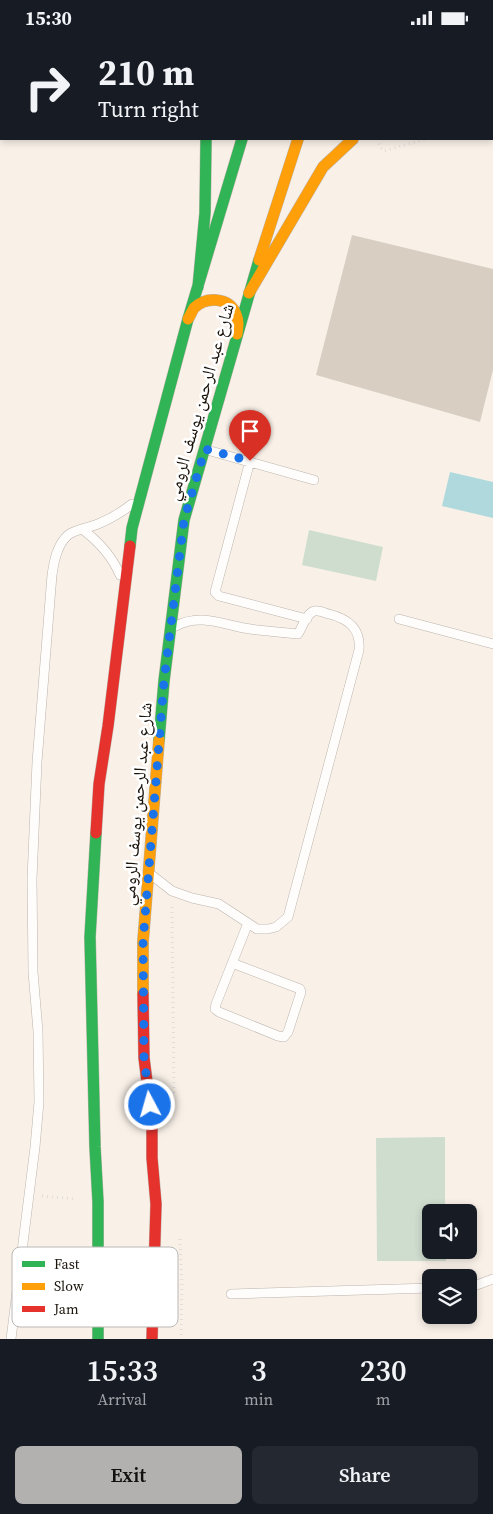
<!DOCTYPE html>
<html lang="en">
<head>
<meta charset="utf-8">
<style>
	body { margin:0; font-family:"Source Serif 4","Noto Naskh Arabic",serif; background:#242831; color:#f1f3f6; height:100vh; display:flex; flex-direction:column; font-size:19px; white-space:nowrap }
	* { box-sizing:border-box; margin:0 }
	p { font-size:16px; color:#9ea1a6 }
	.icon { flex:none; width:28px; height:28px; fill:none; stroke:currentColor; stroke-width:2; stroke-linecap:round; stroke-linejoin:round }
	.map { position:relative; height:1304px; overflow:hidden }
	.drawer { display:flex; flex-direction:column; background:#171b24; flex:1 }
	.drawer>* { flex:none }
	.banner { position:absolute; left:0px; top:0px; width:494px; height:105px; box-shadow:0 2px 8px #0003; background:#171b24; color:#f1f3f6; overflow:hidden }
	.tools { position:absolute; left:422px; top:1169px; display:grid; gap:10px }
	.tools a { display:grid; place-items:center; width:55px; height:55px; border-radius:8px; background:#171b24; box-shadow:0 2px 8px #0003; font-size:25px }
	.pin { position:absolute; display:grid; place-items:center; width:42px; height:42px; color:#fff; margin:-51px -21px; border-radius:50% 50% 50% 0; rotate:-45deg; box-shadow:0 0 5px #0007 }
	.pin .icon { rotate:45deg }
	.me { position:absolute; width:55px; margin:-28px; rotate:354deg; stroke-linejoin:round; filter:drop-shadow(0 0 4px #0008) }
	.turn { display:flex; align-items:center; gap:18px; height:105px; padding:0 15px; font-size:22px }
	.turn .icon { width:65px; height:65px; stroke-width:2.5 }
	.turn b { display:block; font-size:35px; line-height:42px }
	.eta { display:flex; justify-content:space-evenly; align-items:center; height:85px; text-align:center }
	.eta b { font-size:30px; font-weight:600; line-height:35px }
	.primary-button { display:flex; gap:10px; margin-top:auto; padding:10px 15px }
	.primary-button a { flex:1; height:58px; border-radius:8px; background:#b3b1af; color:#111; font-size:20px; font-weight:600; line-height:58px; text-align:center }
	.primary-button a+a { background:#242831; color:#f1f3f6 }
	.status { display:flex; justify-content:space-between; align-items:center; height:35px; padding:0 25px; background:#171b24; direction:ltr }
	.status svg { height:14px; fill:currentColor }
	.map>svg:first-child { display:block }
	.green { fill:#cfddcf }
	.water { fill:#b0d9de }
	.building { fill:#d8cec2 }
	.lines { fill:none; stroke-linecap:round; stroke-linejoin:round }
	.lane-casing { stroke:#bcb4ac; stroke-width:10 }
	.fast-casing { stroke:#bcb4ac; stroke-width:12 }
	.slow-casing { stroke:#bcb4ac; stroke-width:12 }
	.jam-casing { stroke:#bcb4ac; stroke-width:12 }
	.path { stroke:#e0ddda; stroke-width:3; stroke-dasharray:1 4; stroke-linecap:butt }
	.lane { stroke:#fefdfc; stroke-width:9 }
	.fast { stroke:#30b455; stroke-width:11 }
	.slow { stroke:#ff9f0a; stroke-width:11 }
	.jam { stroke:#e5322d; stroke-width:11 }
	.route { stroke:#1a73e8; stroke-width:9; stroke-dasharray:0 16.2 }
	.labels { text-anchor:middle; stroke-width:5; stroke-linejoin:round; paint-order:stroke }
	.street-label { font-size:18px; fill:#1a130a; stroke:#fff }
	.key { fill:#fff; stroke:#bab8b6; stroke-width:1 }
	.key-label { font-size:14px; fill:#1a130a }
</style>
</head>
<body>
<div class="status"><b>15:30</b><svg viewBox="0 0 49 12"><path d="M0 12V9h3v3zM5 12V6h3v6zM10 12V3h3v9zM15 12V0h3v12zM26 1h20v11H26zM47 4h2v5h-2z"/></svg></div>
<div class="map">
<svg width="493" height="1304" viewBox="0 0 493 1304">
	<rect width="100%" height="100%" fill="#f9f1e8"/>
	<path class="green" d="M 309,495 L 383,512 L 376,546 L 302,530 Z
		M 445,1102 L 445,1177 L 431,1178 L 431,1215 L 446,1215 L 446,1226 L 377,1226 L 376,1103 Z"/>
	<path class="water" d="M 450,437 L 493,447 L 493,483 L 442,471 Z"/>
	<path class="building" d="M 352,200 L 493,234 L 493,335 L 480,387 L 316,340 Z"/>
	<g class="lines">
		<g class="lane-casing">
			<path id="lane" d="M 207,415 L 314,445
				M 250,426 L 215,557 L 219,561 L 307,584
				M 82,494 C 98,506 112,521 120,540
				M 399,584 L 493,609
				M 153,841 L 172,856 L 192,863 L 219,869 L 257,894 L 268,894 L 276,892 L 288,882 L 359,615 C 361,594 349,584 329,579 C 325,578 318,575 314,576 C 306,579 302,593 298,599 C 280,597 261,596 244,593 C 219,588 199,579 176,591
				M 232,928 L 300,954 L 301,957 L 288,997 L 284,1002 L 278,1001 L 219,977 L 215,974 L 216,969 L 248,888
				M 469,1251 L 474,1251 L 493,1244
				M 231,1259 L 431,1253
				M 11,1304 L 35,1112 L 39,1067 L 38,996 L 33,937 L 32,844 L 37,727 L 52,540 C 54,526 57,510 68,500 C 76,494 88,493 98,489 C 110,484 122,477 132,469"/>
		</g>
		<g class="fast-casing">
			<path id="fast" d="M 325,0 L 329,1
				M 492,67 L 493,67
				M 198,252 L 205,178 L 206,104
				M 130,511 L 132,493 L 188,284 L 242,104
				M 159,705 L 164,646 L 184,485 L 259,225
				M 96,798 L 90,902 L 95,1112 L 98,1167 L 98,1304"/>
		</g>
		<g class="slow-casing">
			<path id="slow" d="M 164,0 L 165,1
				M 492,46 L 493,46
				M 259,225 L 298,104
				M 249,258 L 323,132 L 353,104
				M 188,284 C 190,281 192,276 194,273 C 206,261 229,262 236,279 C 239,286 238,292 237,299
				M 143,959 L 143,907 L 159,705"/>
		</g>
		<g class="jam-casing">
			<path id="jam" d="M 273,1 L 274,0
				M 96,798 L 99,749 L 108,691 L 130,511
				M 143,959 L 144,1023 L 152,1086 L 152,1123 L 156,1169 L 152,1304"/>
		</g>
		<path class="path" d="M 231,0 L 234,1
			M 241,1 L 241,0
			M 364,1 L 364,0
			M 492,97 L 493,97
			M 377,104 L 381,113 L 384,116 L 426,104
			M 172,872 L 174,1058
			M 42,1161 L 75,1164
			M 180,1204 L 182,1249 L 181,1304"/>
		<use href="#lane" class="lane"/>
		<use href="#fast" class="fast"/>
		<use href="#slow" class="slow"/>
		<use href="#jam" class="jam"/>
	</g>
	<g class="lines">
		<path class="route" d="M 150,1070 L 144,1023 L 143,907 L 164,646 L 184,485 L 205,414 L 250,426"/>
	</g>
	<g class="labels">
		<g class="street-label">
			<text transform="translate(200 367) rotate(-74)" y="6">شارع عبد الرحمن يوسف الرومي</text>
			<text transform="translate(137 769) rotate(-85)" y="6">شارع عبد الرحمن يوسف الرومي</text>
		</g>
	</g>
	<rect x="12" y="1212" width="166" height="80" rx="8" class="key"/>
	<rect x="22" y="1226" width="23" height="6" fill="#30b455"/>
	<rect x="22" y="1248" width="23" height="7" fill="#ff9f0a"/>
	<rect x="22" y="1271" width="23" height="6" fill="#e5322d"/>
	<g class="key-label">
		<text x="54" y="1234">Fast</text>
		<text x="54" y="1256">Slow</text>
		<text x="54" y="1279">Jam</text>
	</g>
</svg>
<div class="tools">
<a><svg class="icon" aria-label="sound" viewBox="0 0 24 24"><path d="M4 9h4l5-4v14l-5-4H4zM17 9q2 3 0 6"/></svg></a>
<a><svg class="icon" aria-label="layers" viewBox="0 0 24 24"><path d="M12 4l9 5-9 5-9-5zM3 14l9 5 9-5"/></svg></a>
</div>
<div class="pin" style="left:250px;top:426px;background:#d93025"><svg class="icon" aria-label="arrive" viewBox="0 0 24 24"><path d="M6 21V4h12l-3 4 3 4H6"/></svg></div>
<svg class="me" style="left:150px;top:1070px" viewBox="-20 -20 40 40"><circle r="17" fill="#1a73e8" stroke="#fff" stroke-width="3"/><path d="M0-11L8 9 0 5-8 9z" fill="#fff"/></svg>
<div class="banner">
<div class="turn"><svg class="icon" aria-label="right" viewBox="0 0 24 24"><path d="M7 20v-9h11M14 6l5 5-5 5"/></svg><div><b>210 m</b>Turn right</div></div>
</div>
</div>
<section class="drawer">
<div class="eta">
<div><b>15:33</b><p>Arrival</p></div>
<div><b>3</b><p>min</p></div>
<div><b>230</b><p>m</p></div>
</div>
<div class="primary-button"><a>Exit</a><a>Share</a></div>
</section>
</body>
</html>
